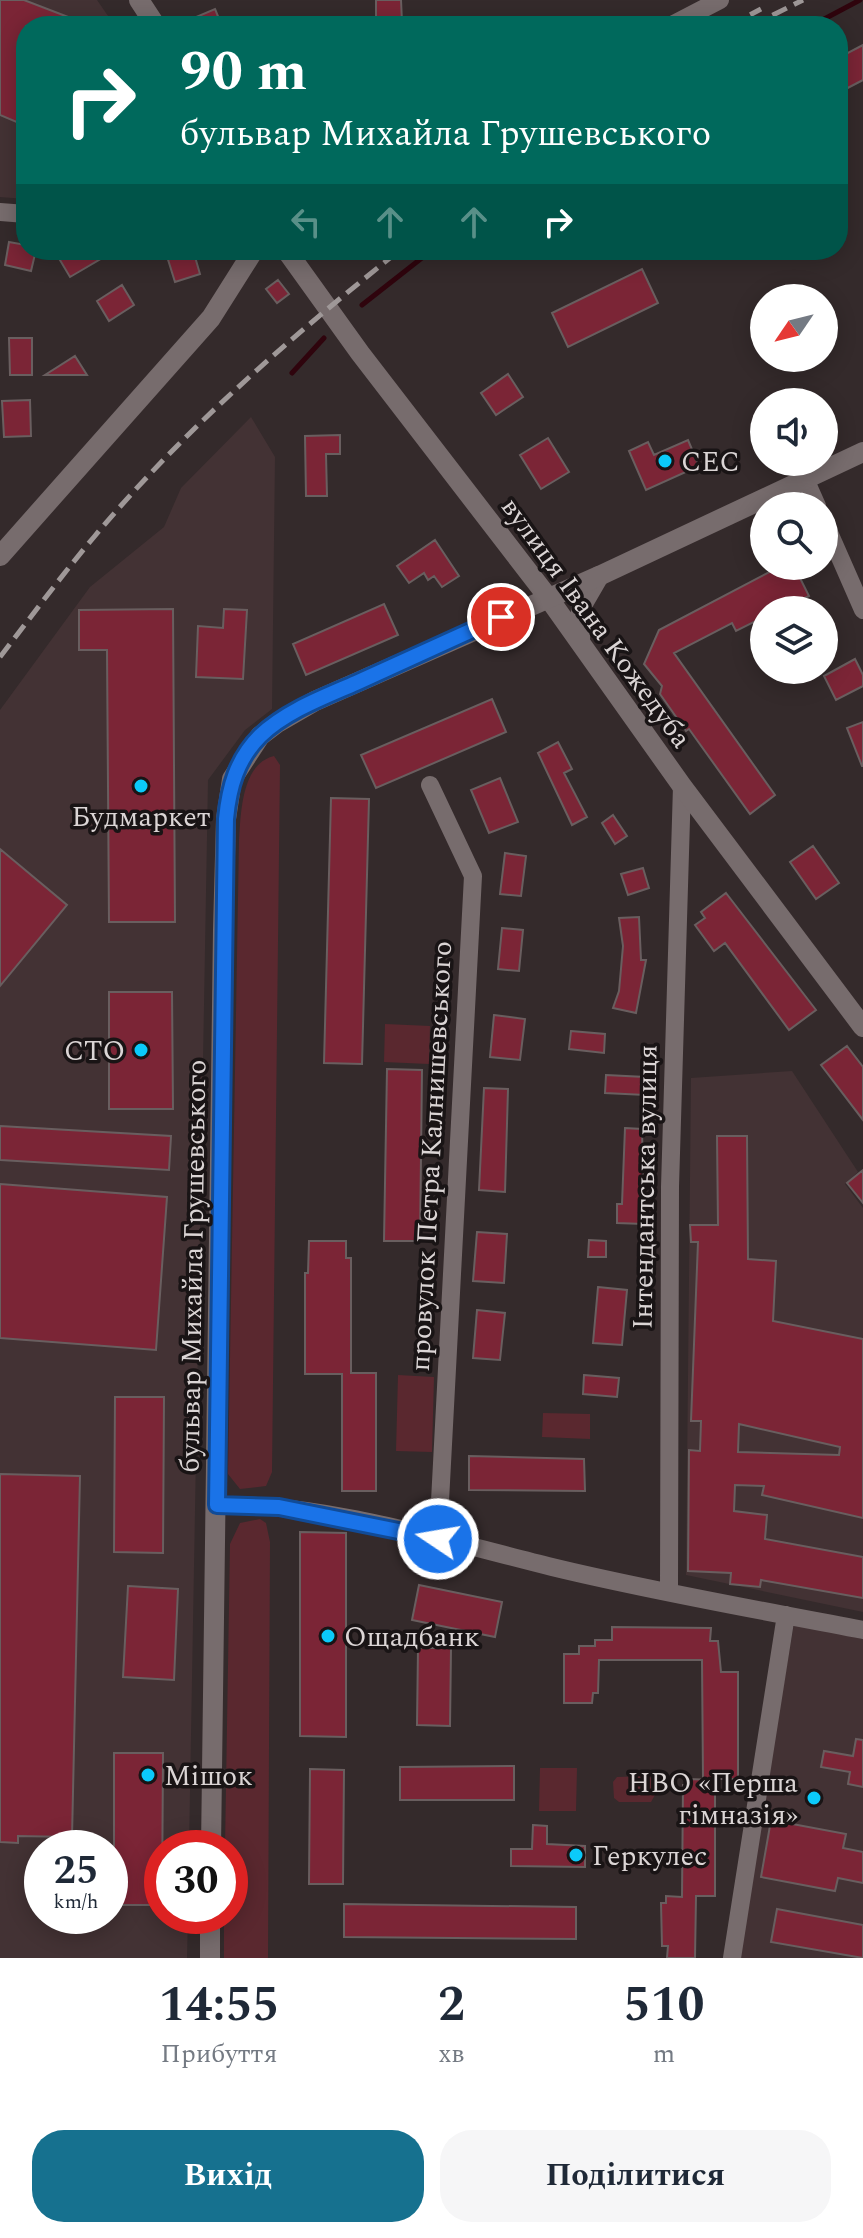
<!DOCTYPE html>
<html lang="uk">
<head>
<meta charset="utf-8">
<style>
	body { margin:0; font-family:Spectral,serif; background:#f6f6f7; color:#1f2937; height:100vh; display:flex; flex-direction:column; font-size:30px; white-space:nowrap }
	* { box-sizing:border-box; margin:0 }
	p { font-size:26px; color:#747a83 }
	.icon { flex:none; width:44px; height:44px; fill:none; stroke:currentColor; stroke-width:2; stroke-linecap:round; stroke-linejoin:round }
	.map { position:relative; height:1958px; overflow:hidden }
	.side { display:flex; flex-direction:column; background:#fff; flex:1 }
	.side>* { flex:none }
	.hud { position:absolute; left:16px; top:16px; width:832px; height:244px; border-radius:32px; box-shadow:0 4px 20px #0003; background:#00695c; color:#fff; overflow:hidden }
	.needle { width:52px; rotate:235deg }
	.controls { position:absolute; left:750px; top:284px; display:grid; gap:16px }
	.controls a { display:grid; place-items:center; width:88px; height:88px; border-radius:50%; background:#fff; box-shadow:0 4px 20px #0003; font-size:40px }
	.speed { position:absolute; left:24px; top:1830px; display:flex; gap:16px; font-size:40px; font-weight:700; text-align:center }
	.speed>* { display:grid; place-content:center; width:104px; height:104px; border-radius:50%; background:#fff; box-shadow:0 4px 20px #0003; line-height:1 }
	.speed small { font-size:20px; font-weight:400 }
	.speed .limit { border:12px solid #d22; background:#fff; color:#111 }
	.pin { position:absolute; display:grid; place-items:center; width:68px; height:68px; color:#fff; margin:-34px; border:4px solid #fff; border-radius:50%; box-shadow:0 2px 8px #0007 }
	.me { position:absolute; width:88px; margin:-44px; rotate:282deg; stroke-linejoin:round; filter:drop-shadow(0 0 6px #0008) }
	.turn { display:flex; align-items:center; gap:28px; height:168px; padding:0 32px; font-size:36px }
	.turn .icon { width:104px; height:104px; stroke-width:2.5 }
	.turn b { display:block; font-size:56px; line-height:68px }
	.lanes { display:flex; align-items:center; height:76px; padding:0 32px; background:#0003; justify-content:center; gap:40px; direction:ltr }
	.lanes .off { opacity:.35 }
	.eta { display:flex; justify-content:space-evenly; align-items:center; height:136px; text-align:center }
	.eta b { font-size:48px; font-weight:700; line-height:56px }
	.primary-button { display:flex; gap:16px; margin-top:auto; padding:16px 32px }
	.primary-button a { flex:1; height:92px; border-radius:32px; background:#16718f; color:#fff; font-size:32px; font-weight:700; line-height:92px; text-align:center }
	.primary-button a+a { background:#f6f6f7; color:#1f2937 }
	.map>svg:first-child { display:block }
	.built { fill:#433234; fill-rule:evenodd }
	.green { fill:#5a282f }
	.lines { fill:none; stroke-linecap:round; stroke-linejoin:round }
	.stream { stroke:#2f040d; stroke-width:5 }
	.building { fill:#7b2536; stroke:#695e5f; stroke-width:2; fill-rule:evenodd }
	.minor { stroke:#776c6d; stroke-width:18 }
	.tertiary { stroke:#776c6d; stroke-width:20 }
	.secondary { stroke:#776c6d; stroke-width:20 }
	.rail { stroke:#9f9898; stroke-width:5; stroke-dasharray:16 8; stroke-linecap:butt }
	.route-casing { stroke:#114b97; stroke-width:20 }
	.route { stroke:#1a73e8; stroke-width:14 }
	.poi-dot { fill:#0bcafa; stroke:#191415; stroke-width:3 }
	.labels { text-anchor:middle; stroke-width:7; stroke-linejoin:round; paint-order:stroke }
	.poi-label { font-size:28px; fill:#dbd5d5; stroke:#191415; text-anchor:start }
	.street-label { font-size:28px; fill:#dbd5d5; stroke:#191415 }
</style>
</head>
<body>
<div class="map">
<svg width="863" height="1958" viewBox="0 0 863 1958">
	<rect width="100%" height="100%" fill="#342a2b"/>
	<path class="built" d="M 0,0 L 97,0 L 115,26 L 26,26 L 26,199 L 0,197 Z
		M 251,417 L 275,457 L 272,709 L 245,730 L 208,780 L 189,1848 L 162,1848 L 162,1916 L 188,1916 L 187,1958 L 0,1958 L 0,710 L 90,587 L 164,527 L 181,488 ZM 42,1848 L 110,1848 L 110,1916 L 42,1916 Z
		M 792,1071 L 858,1172 L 845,1184 L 863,1208 L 863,1612 L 686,1575 L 691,1078 Z
		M 794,1624 L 863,1639 L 863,1958 L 737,1958 Z"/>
	<path class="green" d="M 274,756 L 280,765 L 272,1472 L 266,1486 L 240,1489 L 228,1474 L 239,840 C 241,814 241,764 274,756 Z
		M 385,1024 L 430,1026 L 429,1064 L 384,1062 Z
		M 398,1375 L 434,1377 L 432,1452 L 396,1451 Z
		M 543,1413 L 590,1414 L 590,1439 L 542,1437 Z
		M 260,1519 L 266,1523 L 270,1542 L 268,1958 L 224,1958 L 224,1916 L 230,1916 L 230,1848 L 225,1848 L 230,1544 L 240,1523 Z
		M 540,1768 L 577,1768 L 576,1811 L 539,1811 Z
		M 649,1776 L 659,1788 L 651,1802 L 619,1802 L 614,1798 L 613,1782 L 617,1777 Z"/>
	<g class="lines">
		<path class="stream" d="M 811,26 L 860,0
			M 362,305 L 432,250
			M 292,373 L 324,338"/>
	</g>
	<path class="building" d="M 0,0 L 24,0 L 89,25 L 26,26 L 26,126 L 0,115 Z
		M 376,0 L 401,0 L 402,22 L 376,23 Z
		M 215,9 L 222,26 L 175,26 Z
		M 863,45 L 863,80 L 838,93 L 838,58 Z
		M 9,242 L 26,245 L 26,250 L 36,250 L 31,271 L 5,265 Z
		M 54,250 L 116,250 L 70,277 Z
		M 165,250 L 193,250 L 200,274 L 175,282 Z
		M 642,269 L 658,303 L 568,347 L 552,313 Z
		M 278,280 L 289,294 L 277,303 L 266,289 Z
		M 122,285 L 134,305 L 109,321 L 97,301 Z
		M 9,338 L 32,338 L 32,375 L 10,375 Z
		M 75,356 L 87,375 L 45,375 Z
		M 508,374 L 523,397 L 496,415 L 481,393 Z
		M 30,400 L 31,436 L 4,437 L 2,401 Z
		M 340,435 L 340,454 L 326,454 L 327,496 L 306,496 L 305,436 Z
		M 548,438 L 569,472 L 541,489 L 520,455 Z
		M 688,440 L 699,466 L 646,490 L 629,451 L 648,442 L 654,455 Z
		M 435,540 L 459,576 L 442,587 L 434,576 L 428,580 L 424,573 L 409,583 L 397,566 Z
		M 781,566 L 794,566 L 809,596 L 780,610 L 764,610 L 764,617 L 736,631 L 732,623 L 674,653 L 775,795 L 750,814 L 689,729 L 686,731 L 660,694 L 662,686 L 644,664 L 659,630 Z
		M 384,604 L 398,635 L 306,675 L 293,644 Z
		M 173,609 L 175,922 L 109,922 L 107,650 L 79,650 L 79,610 Z
		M 224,609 L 247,610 L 243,679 L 196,677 L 198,626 L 223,628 Z
		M 855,659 L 863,675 L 863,686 L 836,700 L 824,676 Z
		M 492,699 L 506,732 L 376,788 L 361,755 Z
		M 863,722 L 863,766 L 862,766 L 847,728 Z
		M 558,742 L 572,769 L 564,773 L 587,817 L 572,825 L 538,753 Z
		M 500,778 L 518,822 L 489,833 L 471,790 Z
		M 331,798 L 369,799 L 362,1064 L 324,1063 Z
		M 613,815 L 627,836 L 615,844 L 602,823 Z
		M 813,846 L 839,883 L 816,899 L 790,862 Z
		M 0,849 L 67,905 L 0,986 Z
		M 505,853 L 526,856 L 521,896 L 500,894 Z
		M 643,868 L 649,888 L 628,895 L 621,874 Z
		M 726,893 L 816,1010 L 789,1030 L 725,943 L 714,951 L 695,925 L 705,918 L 701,912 Z
		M 639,917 L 641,960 L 646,960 L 636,1013 L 613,1008 L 619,991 L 623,946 L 619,918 Z
		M 502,928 L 523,930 L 519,971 L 498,969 Z
		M 109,992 L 172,992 L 173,1109 L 109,1109 Z
		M 494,1015 L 525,1019 L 520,1060 L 490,1057 Z
		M 571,1031 L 605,1034 L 604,1053 L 569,1049 Z
		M 847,1046 L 863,1067 L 863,1120 L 821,1065 Z
		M 387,1069 L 422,1070 L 420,1241 L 384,1241 Z
		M 606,1075 L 645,1077 L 645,1095 L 605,1093 Z
		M 484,1088 L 508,1089 L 505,1192 L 479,1190 Z
		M 0,1126 L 171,1136 L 169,1170 L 0,1160 Z
		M 625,1128 L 642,1129 L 644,1224 L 617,1223 L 617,1204 L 622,1204 Z
		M 717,1136 L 747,1136 L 748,1259 L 776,1261 L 773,1321 L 863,1339 L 863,1518 L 762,1495 L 764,1486 L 735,1485 L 734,1511 L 767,1515 L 765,1539 L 863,1557 L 863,1598 L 761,1580 L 760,1587 L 730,1584 L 731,1573 L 688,1571 L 689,1450 L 700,1451 L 701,1421 L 691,1421 L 698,1242 L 691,1242 L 690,1225 L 718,1225 ZM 739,1424 L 840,1447 L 839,1455 L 738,1452 Z
		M 863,1170 L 863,1203 L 847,1183 Z
		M 0,1184 L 167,1197 L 156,1350 L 0,1338 Z
		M 477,1232 L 507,1234 L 504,1283 L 473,1281 Z
		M 589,1240 L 606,1241 L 606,1257 L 588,1257 Z
		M 309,1241 L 346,1241 L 346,1258 L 351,1258 L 351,1373 L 376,1373 L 376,1491 L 342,1491 L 342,1374 L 305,1374 L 305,1273 L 308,1273 Z
		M 598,1287 L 627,1290 L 622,1345 L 593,1343 Z
		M 477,1310 L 505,1313 L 500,1360 L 473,1358 Z
		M 584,1375 L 619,1378 L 617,1397 L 583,1394 Z
		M 115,1397 L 164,1397 L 163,1553 L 114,1552 Z
		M 469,1456 L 584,1459 L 585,1491 L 469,1490 Z
		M 0,1474 L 80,1476 L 72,1837 L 18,1836 L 18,1843 L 0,1842 Z
		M 300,1532 L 346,1533 L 346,1737 L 300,1736 Z
		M 419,1585 L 502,1602 L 495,1637 L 412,1620 Z
		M 128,1586 L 178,1589 L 174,1680 L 123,1677 Z
		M 612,1627 L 711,1628 L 710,1641 L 718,1641 L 721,1672 L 738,1672 L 738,1779 L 703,1779 L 702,1660 L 599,1660 L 598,1693 L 593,1693 L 592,1703 L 564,1703 L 564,1654 L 579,1654 L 579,1646 L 595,1646 L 595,1640 L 612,1640 Z
		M 418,1648 L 451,1648 L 450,1726 L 417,1725 Z
		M 856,1739 L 863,1740 L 863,1787 L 848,1784 L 850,1772 L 821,1767 L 824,1751 L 853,1756 Z
		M 114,1753 L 163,1753 L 162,1905 L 114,1905 Z
		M 514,1766 L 514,1800 L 400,1800 L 400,1767 Z
		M 310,1769 L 344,1770 L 343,1884 L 309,1884 Z
		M 688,1779 L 715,1780 L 715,1896 L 696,1896 L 695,1958 L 667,1958 L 668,1946 L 662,1946 L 661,1903 L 666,1903 L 666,1896 L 682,1897 L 683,1785 L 688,1785 Z
		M 771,1820 L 846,1834 L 843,1848 L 863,1852 L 863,1883 L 838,1878 L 835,1891 L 761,1877 Z
		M 533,1825 L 547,1826 L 547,1844 L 585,1846 L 585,1867 L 511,1866 L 511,1849 L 532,1849 Z
		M 344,1904 L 576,1907 L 576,1939 L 344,1937 Z
		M 777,1909 L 863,1925 L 863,1958 L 771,1942 Z"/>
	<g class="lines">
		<path class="minor" d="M 670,26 L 720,0
			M 0,212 L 26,214
			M 805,479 L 817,506
			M 824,521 L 863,610
			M 430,785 L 473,876 L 438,1539
			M 217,1505 C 325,1503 447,1541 552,1567 C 655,1592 760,1610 863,1630
			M 669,1590 L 670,1187 L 682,786
			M 732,1958 L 786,1615"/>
		<path class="tertiary" d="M 139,0 L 156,26
			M 547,596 L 682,786 L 863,1027
			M 580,642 L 581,607 L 599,576"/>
		<path class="secondary" d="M 286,250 L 360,353 L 547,596
			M 0,556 L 211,318 L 254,250
			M 211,1848 L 223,930 L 226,819 L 232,779 L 260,736 L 277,723 L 315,701 L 599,576 L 863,452
			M 210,1958 L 210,1916"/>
		<path class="rail" d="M 729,26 L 761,9
			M 751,26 L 803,0
			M 0,657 C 31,617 61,576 94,537 C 183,430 292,336 400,250"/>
	</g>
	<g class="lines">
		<g class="route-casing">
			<path id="route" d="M 438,1539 L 279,1507 L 217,1505 L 226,819 C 229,787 237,759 260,736 C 286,711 324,697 356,683 C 404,661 452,639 501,617"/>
		</g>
		<use href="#route" class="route"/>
	</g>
	<g class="poi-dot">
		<circle cx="665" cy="461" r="8"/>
		<circle cx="141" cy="786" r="8"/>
		<circle cx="141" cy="1050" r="8"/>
		<circle cx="328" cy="1636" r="8"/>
		<circle cx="148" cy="1775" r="8"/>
		<circle cx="814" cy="1798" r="8"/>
		<circle cx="576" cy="1855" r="8"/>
	</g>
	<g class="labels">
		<g class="poi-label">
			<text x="681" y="471">СЕС</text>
			<text x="141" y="826" text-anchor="middle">Будмаркет</text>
			<text x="125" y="1060" text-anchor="end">СТО</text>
			<text x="344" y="1646">Ощадбанк</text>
			<text x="164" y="1785">Мішок</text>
			<text x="798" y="1792" text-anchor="end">НВО «Перша<tspan x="798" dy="32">гімназія»</tspan></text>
			<text x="592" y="1865">Геркулес</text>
		</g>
		<g class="street-label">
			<text transform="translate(597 622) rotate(54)" y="10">вулиця Івана Кожедуба</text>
			<text transform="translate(430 1156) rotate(-87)" y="10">провулок Петра Калнишевського</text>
			<text transform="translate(644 1187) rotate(-89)" y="10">Інтендантська вулиця</text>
			<text transform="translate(192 1266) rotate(-89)" y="10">бульвар Михайла Грушевського</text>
		</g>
	</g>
</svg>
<div class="controls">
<a><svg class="needle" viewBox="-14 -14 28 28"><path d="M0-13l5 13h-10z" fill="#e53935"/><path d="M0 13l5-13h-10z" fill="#747a83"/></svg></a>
<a><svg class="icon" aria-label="sound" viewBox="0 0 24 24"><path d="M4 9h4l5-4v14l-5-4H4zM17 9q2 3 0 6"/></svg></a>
<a><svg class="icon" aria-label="search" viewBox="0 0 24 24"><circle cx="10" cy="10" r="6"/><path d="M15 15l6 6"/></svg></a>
<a><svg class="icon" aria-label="layers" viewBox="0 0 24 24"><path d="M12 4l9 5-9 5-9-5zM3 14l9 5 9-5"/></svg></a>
</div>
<div class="speed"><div>25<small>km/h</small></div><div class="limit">30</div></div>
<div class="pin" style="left:501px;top:617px;background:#d93025"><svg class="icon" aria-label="arrive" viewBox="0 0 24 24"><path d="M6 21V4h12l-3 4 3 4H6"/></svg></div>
<svg class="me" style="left:438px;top:1539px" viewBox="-20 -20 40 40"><circle r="17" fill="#1a73e8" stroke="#fff" stroke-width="3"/><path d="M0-11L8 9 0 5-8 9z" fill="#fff"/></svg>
<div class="hud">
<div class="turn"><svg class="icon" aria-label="right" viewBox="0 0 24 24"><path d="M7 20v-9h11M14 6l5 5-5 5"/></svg><div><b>90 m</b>бульвар Михайла Грушевського</div></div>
<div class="lanes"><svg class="icon off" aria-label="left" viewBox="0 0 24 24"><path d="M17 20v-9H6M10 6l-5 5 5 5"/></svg><svg class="icon off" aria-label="ahead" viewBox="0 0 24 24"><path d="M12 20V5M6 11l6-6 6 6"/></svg><svg class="icon off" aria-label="ahead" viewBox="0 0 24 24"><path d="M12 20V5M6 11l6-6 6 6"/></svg><svg class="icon" aria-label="right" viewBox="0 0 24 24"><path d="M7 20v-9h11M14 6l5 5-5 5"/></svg></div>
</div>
</div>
<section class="side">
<div class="eta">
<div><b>14:55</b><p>Прибуття</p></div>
<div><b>2</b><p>хв</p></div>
<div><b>510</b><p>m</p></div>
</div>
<div class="primary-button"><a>Вихід</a><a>Поділитися</a></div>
</section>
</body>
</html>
